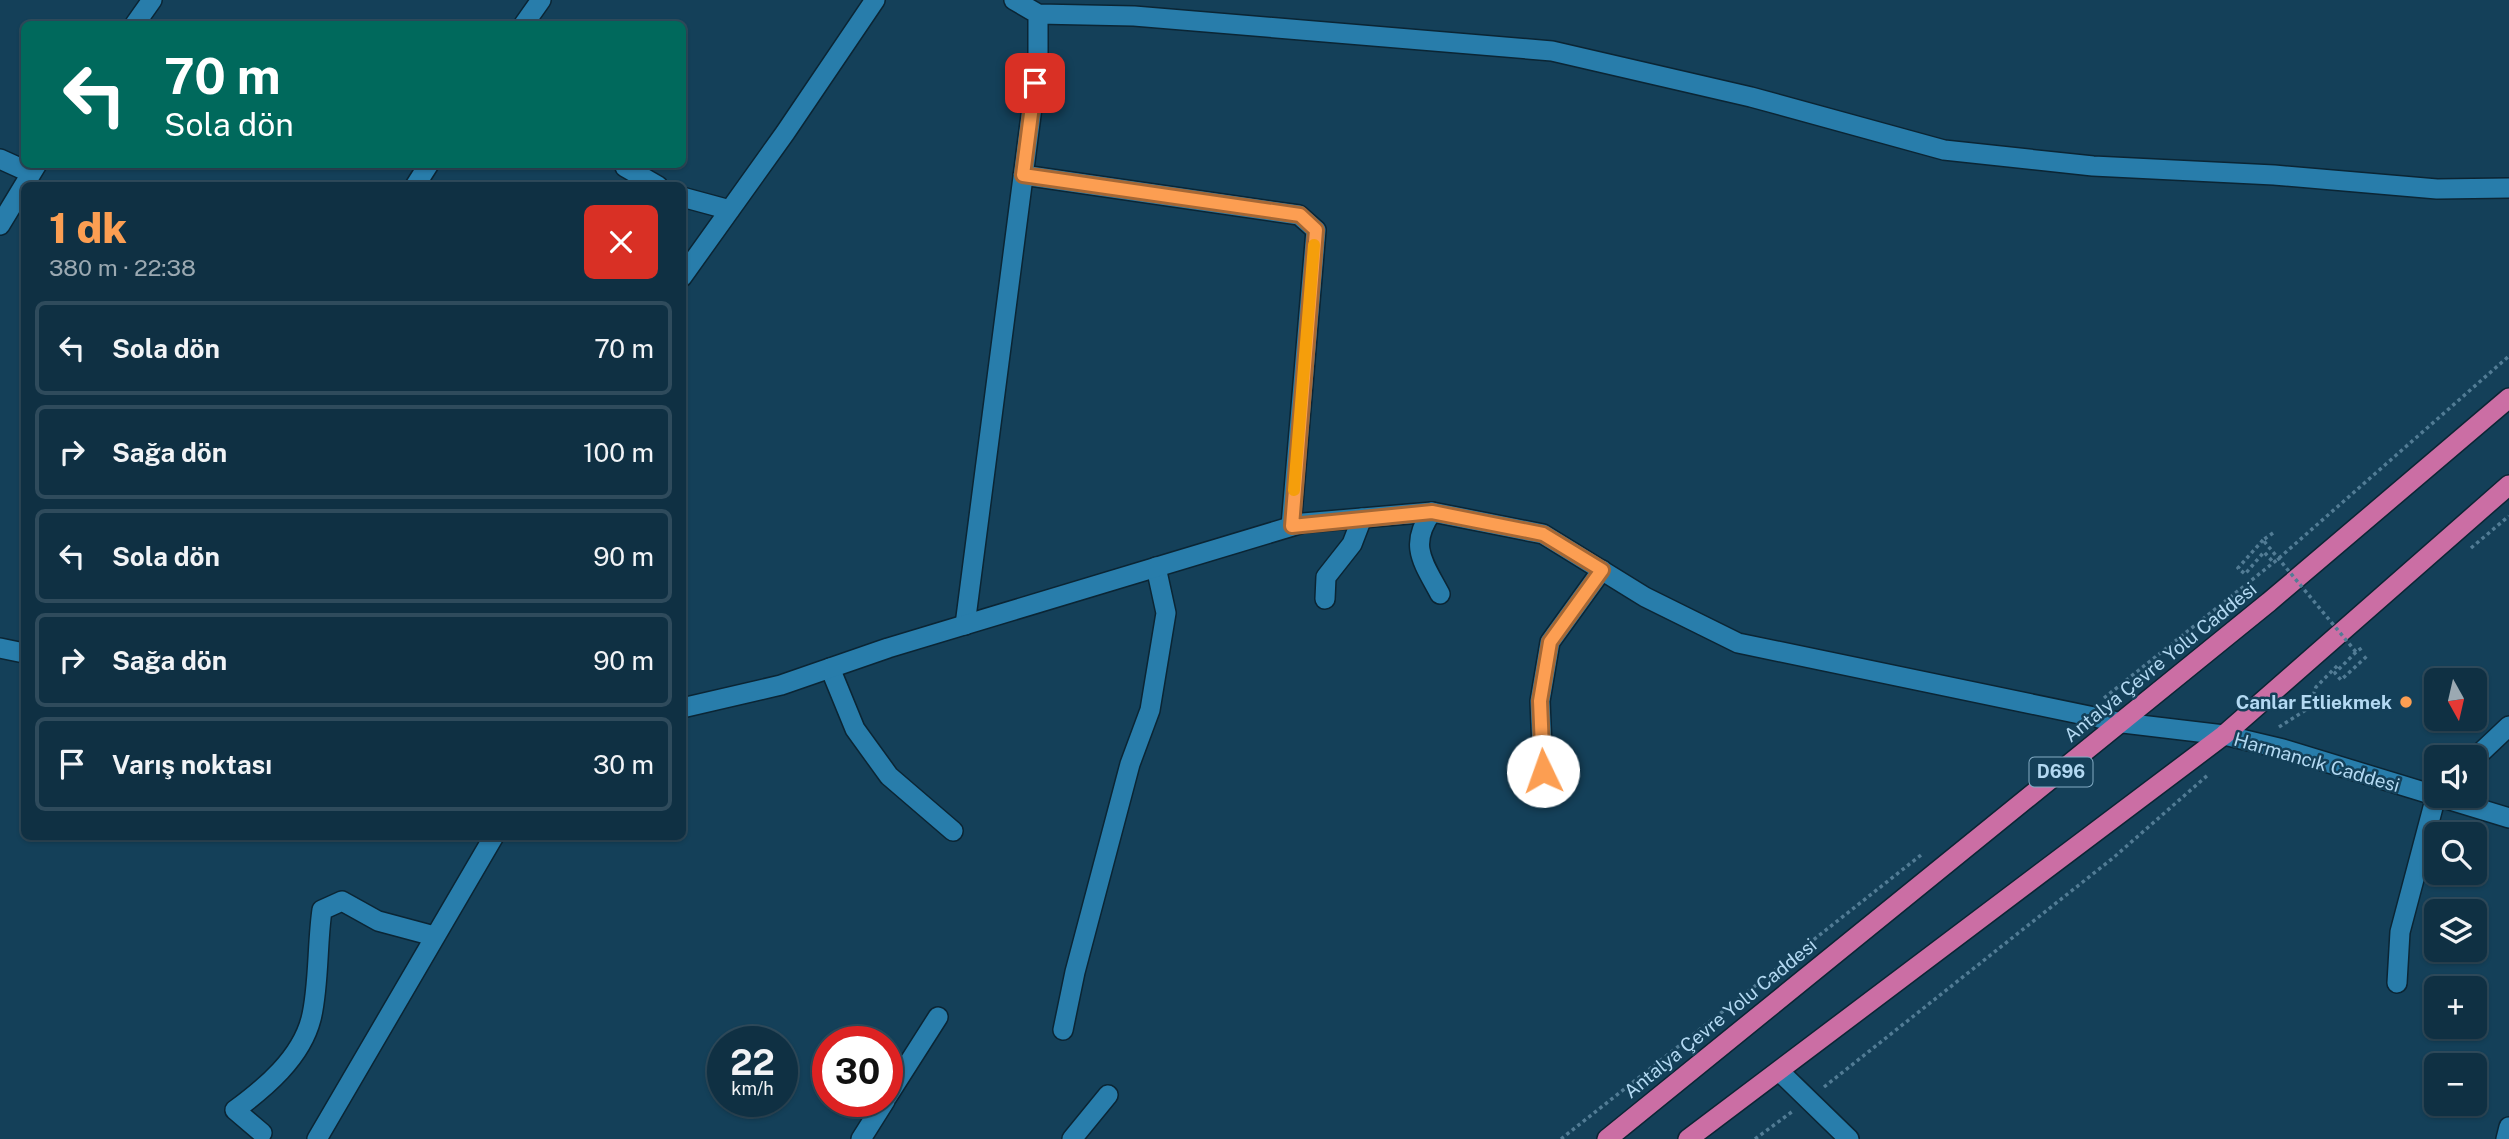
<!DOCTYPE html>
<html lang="tr">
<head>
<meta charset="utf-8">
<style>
	body { margin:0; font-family:"Public Sans",sans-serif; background:#1d3c4e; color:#f1f3f6; height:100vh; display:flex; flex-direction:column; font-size:26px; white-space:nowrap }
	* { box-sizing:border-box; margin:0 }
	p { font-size:23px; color:#9ba9b2 }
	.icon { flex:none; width:38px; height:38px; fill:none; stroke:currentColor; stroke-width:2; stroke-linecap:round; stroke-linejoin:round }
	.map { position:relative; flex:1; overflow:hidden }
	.side { position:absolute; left:21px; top:182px; width:665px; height:658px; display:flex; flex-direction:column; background:#0f3043; border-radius:10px; box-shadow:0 2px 5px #0004,0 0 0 2px #2f4b5c }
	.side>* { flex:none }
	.banner { position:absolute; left:21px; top:21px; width:665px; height:147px; border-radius:10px; box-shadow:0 2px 5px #0004,0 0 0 2px #2f4b5c; background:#00695c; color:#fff; overflow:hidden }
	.needle { width:46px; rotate:172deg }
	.tools { position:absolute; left:2424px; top:668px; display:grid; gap:14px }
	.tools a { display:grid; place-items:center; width:63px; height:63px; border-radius:10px; background:#0f3043; box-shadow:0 2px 5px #0004,0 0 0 2px #2f4b5c; font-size:35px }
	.speed { position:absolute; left:707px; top:1026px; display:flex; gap:14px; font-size:35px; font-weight:700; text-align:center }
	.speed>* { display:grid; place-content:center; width:91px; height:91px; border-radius:50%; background:#0f3043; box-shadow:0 2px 5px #0004,0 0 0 2px #2f4b5c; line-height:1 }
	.speed small { font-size:18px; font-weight:400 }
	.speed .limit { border:10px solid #d22; background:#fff; color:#111 }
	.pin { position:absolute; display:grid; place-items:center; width:60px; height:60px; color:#fff; margin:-30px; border-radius:14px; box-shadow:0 4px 10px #0006 }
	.me { position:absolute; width:77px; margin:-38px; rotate:357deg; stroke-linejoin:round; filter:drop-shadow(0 0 5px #0008) }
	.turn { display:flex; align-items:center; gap:24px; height:147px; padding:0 28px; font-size:32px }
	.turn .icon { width:91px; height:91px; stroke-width:2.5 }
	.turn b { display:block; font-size:49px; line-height:60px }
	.round { display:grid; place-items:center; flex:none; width:74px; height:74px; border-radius:10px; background:#1d3c4e }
	.head { display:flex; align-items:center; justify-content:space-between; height:119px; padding:0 28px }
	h1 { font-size:42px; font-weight:800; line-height:52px; color:#fc9e52 }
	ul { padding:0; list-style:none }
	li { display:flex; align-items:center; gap:21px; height:94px; margin:0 14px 10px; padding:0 14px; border:4px solid #2f4b5c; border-radius:10px }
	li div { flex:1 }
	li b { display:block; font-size:26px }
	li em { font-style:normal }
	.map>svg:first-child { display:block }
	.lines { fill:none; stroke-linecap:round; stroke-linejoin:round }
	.minor-casing { stroke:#0b2534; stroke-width:22 }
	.tertiary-casing { stroke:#0b2534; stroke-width:22 }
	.trunk-casing { stroke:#0b2534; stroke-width:22 }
	.path { stroke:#527c95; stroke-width:3.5; stroke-dasharray:3.5 3.5; stroke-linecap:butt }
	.minor { stroke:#287dab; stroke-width:19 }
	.tertiary { stroke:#287dab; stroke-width:19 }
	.trunk { stroke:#cb6ea4; stroke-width:19 }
	.path-bridge { stroke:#527c95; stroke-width:3.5; stroke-dasharray:3.5 3.5; stroke-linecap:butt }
	.route-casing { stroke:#a46735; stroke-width:18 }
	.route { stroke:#fc9e52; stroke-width:12 }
	.slow { stroke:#f59e0b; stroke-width:12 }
	.poi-dot { fill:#fc9e52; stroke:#144059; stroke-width:2.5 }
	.labels { text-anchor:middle; stroke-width:5; stroke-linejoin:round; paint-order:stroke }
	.shield { fill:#144059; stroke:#83abc4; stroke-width:2 }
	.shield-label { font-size:18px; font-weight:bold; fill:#b3d9f2 }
	.street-label { font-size:19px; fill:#b3d9f2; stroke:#144059 }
	.poi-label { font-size:19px; font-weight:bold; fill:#b3d9f2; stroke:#144059; text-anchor:end }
</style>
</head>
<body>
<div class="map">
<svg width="2509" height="1139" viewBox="0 0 2509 1139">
	<rect width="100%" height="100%" fill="#144059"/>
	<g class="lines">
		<g class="minor-casing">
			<path id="minor" d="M 1038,14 L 1134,16 L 1552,51 L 1751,97 L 1944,150 L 2093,166 L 2274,175 L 2437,189 L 2509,188
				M 135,24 L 152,0
				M 524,24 L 541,0
				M 0,159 L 31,173
				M 625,167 L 658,186
				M 1023,175 L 1299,215 L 1316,230 L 1291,526
				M 415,186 L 429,164
				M 682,197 L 730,210
				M 0,225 L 37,164
				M 682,277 L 785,133 L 875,0
				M 1432,512 C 1408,545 1423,562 1440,594
				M 1325,599 L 1326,577 L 1352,544 L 1362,518
				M 965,625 L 1038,61 L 1038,14 L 1014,0
				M 830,668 L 855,729 L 889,776 L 953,831
				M 2474,759 L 2509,726
				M 1543,771 L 1540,701 L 1550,642 L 1602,570
				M 2397,983 L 2400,932 L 2436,796
				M 1063,1030 L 1075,972 L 1130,764 L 1150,710 L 1166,613 L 1156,567
				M 1779,1071 L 1849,1139
				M 887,1097 L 938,1017
				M 262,1133 L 235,1110 C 265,1088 301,1058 311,1019 C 319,988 317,944 322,910 L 342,901 L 378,921 L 434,936
				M 317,1139 L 494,836
				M 861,1139 L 885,1101
				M 1072,1139 L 1108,1095
				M 2506,1139 L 2509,1127"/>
		</g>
		<g class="tertiary-casing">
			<path id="tertiary" d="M 0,648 L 24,653
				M 682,708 L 781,685 L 888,648 L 1303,523 L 1432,512 L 1543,534 L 1645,597 L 1738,643 L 2123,723 L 2224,735 L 2283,749 L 2509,818"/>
		</g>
		<g class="trunk-casing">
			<path id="trunk" d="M 1607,1139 L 2269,602 L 2509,398
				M 1688,1139 L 2224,735 L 2509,485"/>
		</g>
		<path class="path" d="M 2263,540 L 2238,568 L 2245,574 L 2264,552 L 2274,563
			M 2471,548 L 2509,516
			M 2356,652 L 2335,673 L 2341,680 L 2367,656
			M 2104,698 L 2278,559 L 2509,356
			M 2279,727 L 2309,708 L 2316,687 L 2339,664
			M 1824,1087 L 2113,858 L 2209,774
			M 1561,1139 L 1921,855
			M 1755,1139 L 1793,1111"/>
		<use href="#minor" class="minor"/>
		<use href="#tertiary" class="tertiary"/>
		<use href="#trunk" class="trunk"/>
		<path class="path-bridge" d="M 2273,533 L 2263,540 L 2356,652 L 2363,647"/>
	</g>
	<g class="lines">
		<g class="route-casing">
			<path id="route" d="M 1035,83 L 1023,175 L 1300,215 L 1316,230 L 1292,526 L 1432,512 L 1543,534 L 1602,570 L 1550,642 L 1540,701 L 1543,771"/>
		</g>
		<use href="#route" class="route"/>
		<path class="slow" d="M 1294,490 L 1314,245"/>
	</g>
	<circle class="poi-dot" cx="2406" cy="702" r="7"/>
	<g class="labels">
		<rect class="shield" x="2029.5" y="757.5" width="63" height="29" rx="5"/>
		<g class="shield-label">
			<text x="2061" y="778">D696</text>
		</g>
		<g class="street-label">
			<text transform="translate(2160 662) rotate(-39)" y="7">Antalya Çevre Yolu Caddesi</text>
			<text transform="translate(2317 762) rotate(16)" y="7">Harmancık Caddesi</text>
			<text transform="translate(1720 1018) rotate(-39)" y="7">Antalya Çevre Yolu Caddesi</text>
		</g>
		<g class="poi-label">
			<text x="2392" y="709">Canlar Etliekmek</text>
		</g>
	</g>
</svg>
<div class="tools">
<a><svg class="needle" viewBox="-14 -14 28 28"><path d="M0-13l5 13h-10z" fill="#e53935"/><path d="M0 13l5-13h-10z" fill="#9ba9b2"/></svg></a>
<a><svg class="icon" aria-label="sound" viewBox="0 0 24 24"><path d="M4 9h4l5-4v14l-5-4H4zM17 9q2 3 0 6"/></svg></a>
<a><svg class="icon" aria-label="search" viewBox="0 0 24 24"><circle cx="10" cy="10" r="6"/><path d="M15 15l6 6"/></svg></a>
<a><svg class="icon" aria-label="layers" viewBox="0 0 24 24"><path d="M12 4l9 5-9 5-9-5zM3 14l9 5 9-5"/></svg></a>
<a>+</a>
<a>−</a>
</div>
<div class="speed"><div>22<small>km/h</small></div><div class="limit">30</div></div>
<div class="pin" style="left:1035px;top:83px;background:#d93025"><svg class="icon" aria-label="arrive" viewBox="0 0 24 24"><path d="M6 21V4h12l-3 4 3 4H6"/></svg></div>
<svg class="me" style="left:1543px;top:771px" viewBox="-20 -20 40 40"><circle r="19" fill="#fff"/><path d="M0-13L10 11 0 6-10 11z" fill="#fc9e52"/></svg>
<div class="banner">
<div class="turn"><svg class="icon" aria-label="left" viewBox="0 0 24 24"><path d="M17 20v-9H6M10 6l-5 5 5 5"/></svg><div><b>70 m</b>Sola dön</div></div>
</div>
<section class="side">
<div class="head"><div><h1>1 dk</h1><p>380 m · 22:38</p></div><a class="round" style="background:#d93025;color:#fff"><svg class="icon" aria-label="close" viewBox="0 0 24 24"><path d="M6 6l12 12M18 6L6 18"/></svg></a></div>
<ul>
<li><svg class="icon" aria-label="left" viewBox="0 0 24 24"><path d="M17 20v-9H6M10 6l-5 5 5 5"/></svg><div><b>Sola dön</b></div><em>70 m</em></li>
<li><svg class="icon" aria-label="right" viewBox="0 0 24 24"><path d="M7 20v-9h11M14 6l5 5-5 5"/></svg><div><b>Sağa dön</b></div><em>100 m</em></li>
<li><svg class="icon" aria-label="left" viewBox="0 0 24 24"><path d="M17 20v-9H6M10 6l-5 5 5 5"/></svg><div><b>Sola dön</b></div><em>90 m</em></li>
<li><svg class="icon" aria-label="right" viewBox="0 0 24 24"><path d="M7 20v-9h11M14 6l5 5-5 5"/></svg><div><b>Sağa dön</b></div><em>90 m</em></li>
<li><svg class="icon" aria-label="arrive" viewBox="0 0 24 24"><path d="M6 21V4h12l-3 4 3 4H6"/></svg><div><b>Varış noktası</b></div><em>30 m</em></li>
</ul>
</section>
</div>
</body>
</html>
